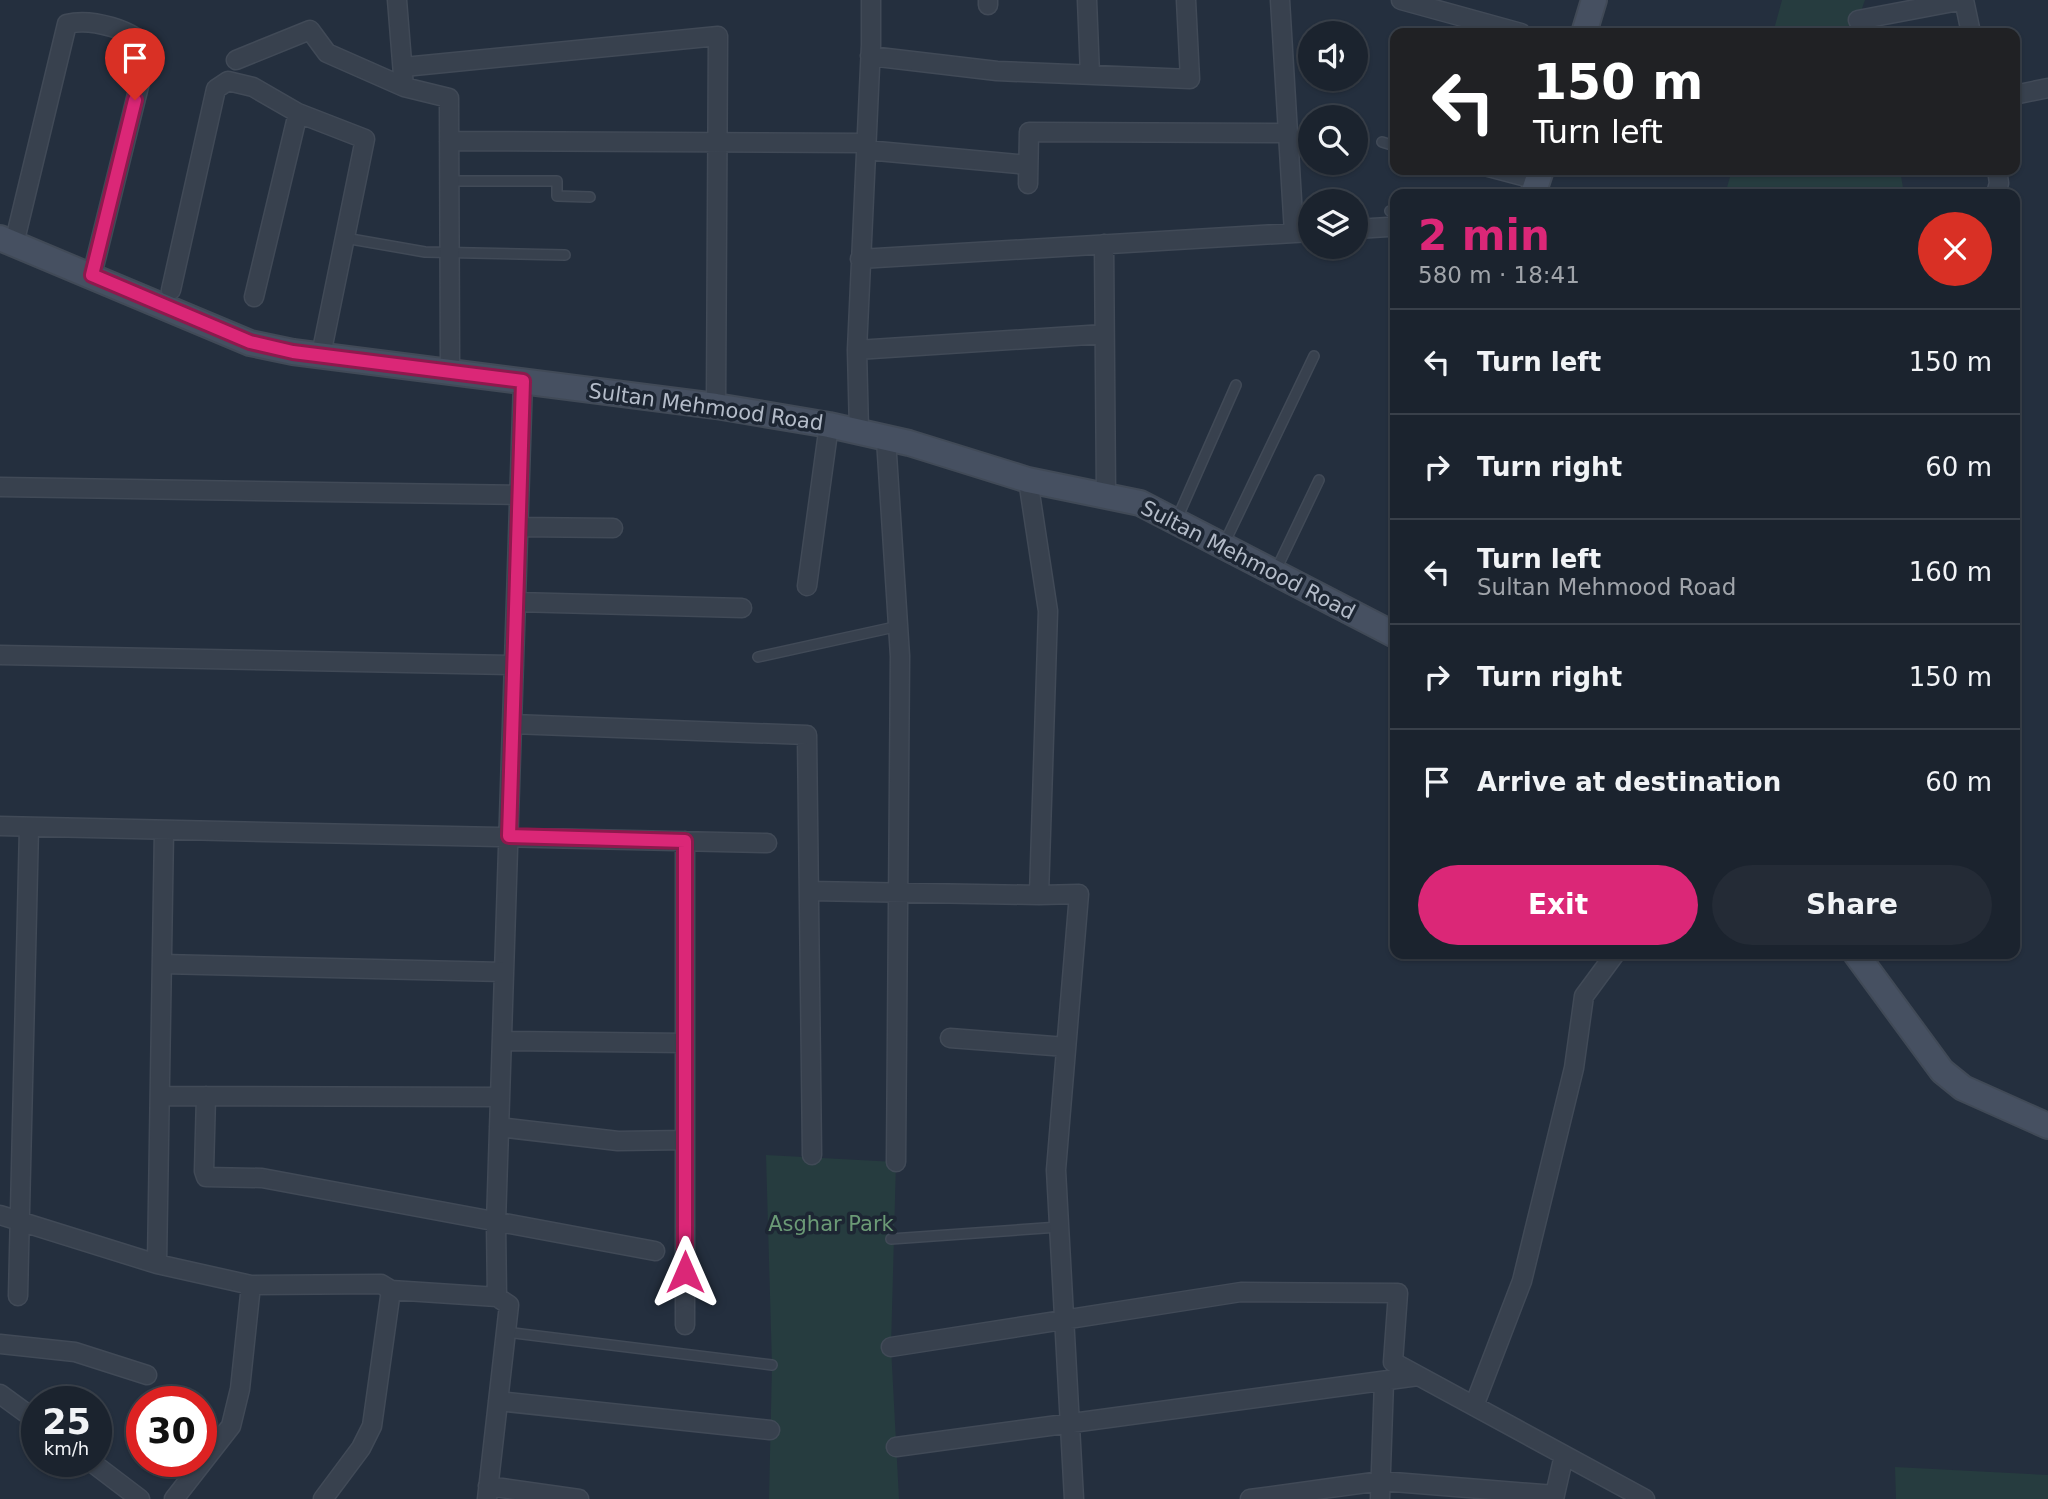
<!DOCTYPE html>
<html lang="en">
<head>
<meta charset="utf-8">
<style>
	body { margin:0; font-family:"DejaVu Sans",sans-serif; background:#242b36; color:#f1f3f6; height:100vh; display:flex; flex-direction:column; font-size:26px; white-space:nowrap }
	* { box-sizing:border-box; margin:0 }
	p { font-size:23px; color:#a0a4aa }
	.icon { flex:none; width:38px; height:38px; fill:none; stroke:currentColor; stroke-width:2; stroke-linecap:round; stroke-linejoin:round }
	.map { position:relative; flex:1; overflow:hidden }
	.side { position:absolute; left:1390px; top:189px; width:630px; height:770px; display:flex; flex-direction:column; background:#1b232e; border-radius:14px; box-shadow:0 2px 5px #0004,0 0 0 2px #39404a }
	.side>* { flex:none }
	.guide { position:absolute; left:1390px; top:28px; width:630px; height:147px; border-radius:14px; box-shadow:0 2px 5px #0004,0 0 0 2px #39404a; background:#202124; color:#fff; overflow:hidden }
	.tools { position:absolute; left:1298px; top:21px; display:grid; gap:14px }
	.tools a { display:grid; place-items:center; width:70px; height:70px; border-radius:50%; background:#1b232e; box-shadow:0 2px 5px #0004,0 0 0 2px #39404a; font-size:35px }
	.speed { position:absolute; left:21px; top:1386px; display:flex; gap:14px; font-size:35px; font-weight:700; text-align:center }
	.speed>* { display:grid; place-content:center; width:91px; height:91px; border-radius:50%; background:#1b232e; box-shadow:0 2px 5px #0004,0 0 0 2px #39404a; line-height:1 }
	.speed small { font-size:18px; font-weight:400 }
	.speed .limit { border:10px solid #d22; background:#fff; color:#111 }
	.pin { position:absolute; display:grid; place-items:center; width:60px; height:60px; color:#fff; margin:-72px -30px; border-radius:50% 50% 50% 0; rotate:-45deg; box-shadow:0 0 7px #0007 }
	.pin .icon { rotate:45deg }
	.me { position:absolute; width:77px; margin:-38px; rotate:0deg; stroke-linejoin:round; filter:drop-shadow(0 0 5px #0008) }
	.turn { display:flex; align-items:center; gap:24px; height:147px; padding:0 28px; font-size:32px }
	.turn .icon { width:91px; height:91px; stroke-width:2.5 }
	.turn b { display:block; font-size:49px; line-height:60px }
	.round { display:grid; place-items:center; flex:none; width:74px; height:74px; border-radius:37px; background:#242b36 }
	.summary { display:flex; align-items:center; justify-content:space-between; height:119px; padding:0 28px }
	h1 { font-size:42px; font-weight:800; line-height:52px; color:#db2777 }
	.primary-button { display:flex; gap:14px; margin-top:auto; padding:14px 28px }
	.primary-button a { flex:1; height:80px; border-radius:42px; background:#db2777; color:#fff; font-size:28px; font-weight:800; line-height:80px; text-align:center }
	.primary-button a+a { background:#242b36; color:#f1f3f6 }
	ul { padding:0; list-style:none }
	li { display:flex; align-items:center; gap:21px; height:105px; padding:0 28px; border-top:2px solid #39404a }
	li div { flex:1 }
	li b { display:block; font-size:26px }
	li em { font-style:normal }
	.map>svg:first-child { display:block }
	.green { fill:#263c3f }
	.lines { fill:none; stroke-linecap:round; stroke-linejoin:round }
	.lane-casing { stroke:#414a57; stroke-width:12 }
	.street-casing { stroke:#414a57; stroke-width:21 }
	.secondary-casing { stroke:#414a57; stroke-width:28 }
	.lane { stroke:#38414e; stroke-width:9 }
	.street { stroke:#38414e; stroke-width:18 }
	.secondary { stroke:#465061; stroke-width:24 }
	.route-casing { stroke:#8e194d; stroke-width:18 }
	.route { stroke:#db2777; stroke-width:12 }
	.labels { text-anchor:middle; stroke-width:7; stroke-linejoin:round; paint-order:stroke }
	.street-label { font-size:21px; fill:#b4bcc9; stroke:#1d2633 }
	.park-label { font-size:21px; fill:#6b9a76; stroke:#1d2633 }
</style>
</head>
<body>
<div class="map">
<svg width="2048" height="1499" viewBox="0 0 2048 1499">
	<rect width="100%" height="100%" fill="#242f3e"/>
	<path class="green" d="M 1782,0 L 1865,0 L 1853,33 L 1773,33 Z
		M 1732,170 L 1900,170 L 1904,194 L 1725,194 Z
		M 766,1155 L 896,1162 L 891,1347 L 899,1499 L 769,1499 L 772,1365 Z
		M 1895,1467 L 2048,1475 L 2048,1499 L 1896,1499 Z"/>
	<g class="lines">
		<g class="lane-casing">
			<path id="lane" d="M 1382,142 L 1395,146
				M 1482,170 L 1535,184
				M 449,181 L 557,181 L 557,196 L 590,197
				M 1390,211 L 1395,213
				M 345,238 L 425,252 L 565,255
				M 1176,521 L 1236,385
				M 1224,544 L 1314,356
				M 1276,570 L 1319,480
				M 758,657 L 899,626
				M 891,1239 L 1059,1227
				M 506,1332 L 772,1365"/>
		</g>
		<g class="street-casing">
			<path id="street" d="M 397,0 L 404,87 L 449,98 L 450,370
				M 988,0 L 988,5
				M 1087,0 L 1090,75
				M 1280,0 L 1294,233
				M 1401,0 L 1521,33
				M 1858,20 L 1964,0 L 1971,33
				M 870,56 L 997,71 L 1190,79 L 1186,0
				M 236,60 L 310,30 L 327,53 L 404,87
				M 404,67 L 718,36 L 716,406
				M 2014,95 L 2048,88
				M 449,141 L 866,143
				M 866,150 L 1028,165
				M 1028,184 L 1029,132 L 1288,133
				M 1996,194 L 1999,183 L 1997,170
				M 1356,229 L 1388,227
				M 14,244 L 67,24 C 90,18 135,29 148,50 L 92,275
				M 1104,244 L 1106,495
				M 860,259 L 1311,232
				M 171,290 L 216,89 L 228,81 L 253,87 L 298,113 L 365,139 L 321,355
				M 254,297 L 298,113
				M 857,350 L 1104,334
				M 859,431 L 857,350 L 871,45 L 871,0
				M 886,439 L 900,656 L 896,1162
				M 1028,480 L 1048,611 L 1039,895 L 1079,894 L 1056,1170 L 1074,1499
				M 0,487 L 519,495
				M 519,527 L 613,528
				M 807,586 L 829,425
				M 516,602 L 742,608
				M 0,655 L 514,665
				M 512,724 L 807,735 L 812,1155
				M 0,826 L 767,843
				M 809,891 L 1039,895
				M 162,964 L 504,972
				M 950,1038 L 1066,1047
				M 502,1041 L 685,1043
				M 160,1096 L 500,1097
				M 206,1096 L 204,1171 L 206,1177 L 262,1178 L 655,1251
				M 499,1127 L 618,1141 L 685,1140
				M 0,1215 L 157,1264 L 251,1285 L 381,1284 L 391,1290 L 497,1297
				M 157,1264 L 164,830
				M 18,1296 L 29,827
				M 685,1325 L 685,841
				M 0,1344 L 75,1352 L 147,1375
				M 891,1347 L 1241,1292 L 1398,1293 L 1393,1362 L 1645,1499
				M 0,1394 L 37,1421
				M 498,1401 L 770,1430
				M 1474,1406 L 1522,1281 L 1574,1068 L 1584,996 L 1615,954
				M 896,1447 L 1418,1376
				M 90,1461 L 140,1499
				M 488,1486 L 579,1499
				M 174,1499 L 231,1426 L 240,1389 L 251,1285
				M 323,1499 L 361,1448 L 372,1426 L 391,1290
				M 487,1499 L 509,1305 L 497,1297 L 496,1223 L 523,381
				M 1250,1499 L 1381,1481 L 1555,1495
				M 1380,1499 L 1384,1381
				M 1554,1499 L 1564,1455"/>
		</g>
		<g class="secondary-casing">
			<path id="secondary" d="M 1584,33 L 1594,0
				M 1533,194 L 1541,170
				M 0,238 L 250,343 L 293,352 L 716,406 L 829,425 L 909,443 L 1028,480 L 1140,503 L 1395,635
				M 1856,954 L 1942,1071 L 1963,1088 L 2048,1126"/>
		</g>
		<use href="#lane" class="lane"/>
		<use href="#street" class="street"/>
		<use href="#secondary" class="secondary"/>
	</g>
	<g class="lines">
		<g class="route-casing">
			<path id="route" d="M 135,100 L 92,275 L 250,342 L 293,352 L 523,381 L 509,836 L 685,841 L 685,1272"/>
		</g>
		<use href="#route" class="route"/>
	</g>
	<g class="labels">
		<g class="street-label">
			<text transform="translate(706 407) rotate(8)" y="7">Sultan Mehmood Road</text>
			<text transform="translate(1248 560) rotate(27)" y="7">Sultan Mehmood Road</text>
		</g>
		<g class="park-label">
			<text x="831" y="1231">Asghar Park</text>
		</g>
	</g>
</svg>
<div class="tools">
<a><svg class="icon" aria-label="sound" viewBox="0 0 24 24"><path d="M4 9h4l5-4v14l-5-4H4zM17 9q2 3 0 6"/></svg></a>
<a><svg class="icon" aria-label="search" viewBox="0 0 24 24"><circle cx="10" cy="10" r="6"/><path d="M15 15l6 6"/></svg></a>
<a><svg class="icon" aria-label="layers" viewBox="0 0 24 24"><path d="M12 4l9 5-9 5-9-5zM3 14l9 5 9-5"/></svg></a>
</div>
<div class="speed"><div>25<small>km/h</small></div><div class="limit">30</div></div>
<div class="pin" style="left:135px;top:100px;background:#d93025"><svg class="icon" aria-label="arrive" viewBox="0 0 24 24"><path d="M6 21V4h12l-3 4 3 4H6"/></svg></div>
<svg class="me" style="left:685px;top:1272px" viewBox="-20 -20 40 40"><path d="M0-17L14 15 0 8-14 15z" fill="#db2777" stroke="#fff" stroke-width="4"/></svg>
<div class="guide">
<div class="turn"><svg class="icon" aria-label="left" viewBox="0 0 24 24"><path d="M17 20v-9H6M10 6l-5 5 5 5"/></svg><div><b>150 m</b>Turn left</div></div>
</div>
<section class="side">
<div class="summary"><div><h1>2 min</h1><p>580 m · 18:41</p></div><a class="round" style="background:#d93025;color:#fff"><svg class="icon" aria-label="close" viewBox="0 0 24 24"><path d="M6 6l12 12M18 6L6 18"/></svg></a></div>
<ul>
<li><svg class="icon" aria-label="left" viewBox="0 0 24 24"><path d="M17 20v-9H6M10 6l-5 5 5 5"/></svg><div><b>Turn left</b></div><em>150 m</em></li>
<li><svg class="icon" aria-label="right" viewBox="0 0 24 24"><path d="M7 20v-9h11M14 6l5 5-5 5"/></svg><div><b>Turn right</b></div><em>60 m</em></li>
<li><svg class="icon" aria-label="left" viewBox="0 0 24 24"><path d="M17 20v-9H6M10 6l-5 5 5 5"/></svg><div><b>Turn left</b><p>Sultan Mehmood Road</p></div><em>160 m</em></li>
<li><svg class="icon" aria-label="right" viewBox="0 0 24 24"><path d="M7 20v-9h11M14 6l5 5-5 5"/></svg><div><b>Turn right</b></div><em>150 m</em></li>
<li><svg class="icon" aria-label="arrive" viewBox="0 0 24 24"><path d="M6 21V4h12l-3 4 3 4H6"/></svg><div><b>Arrive at destination</b></div><em>60 m</em></li>
</ul>
<div class="primary-button"><a>Exit</a><a>Share</a></div>
</section>
</div>
</body>
</html>
